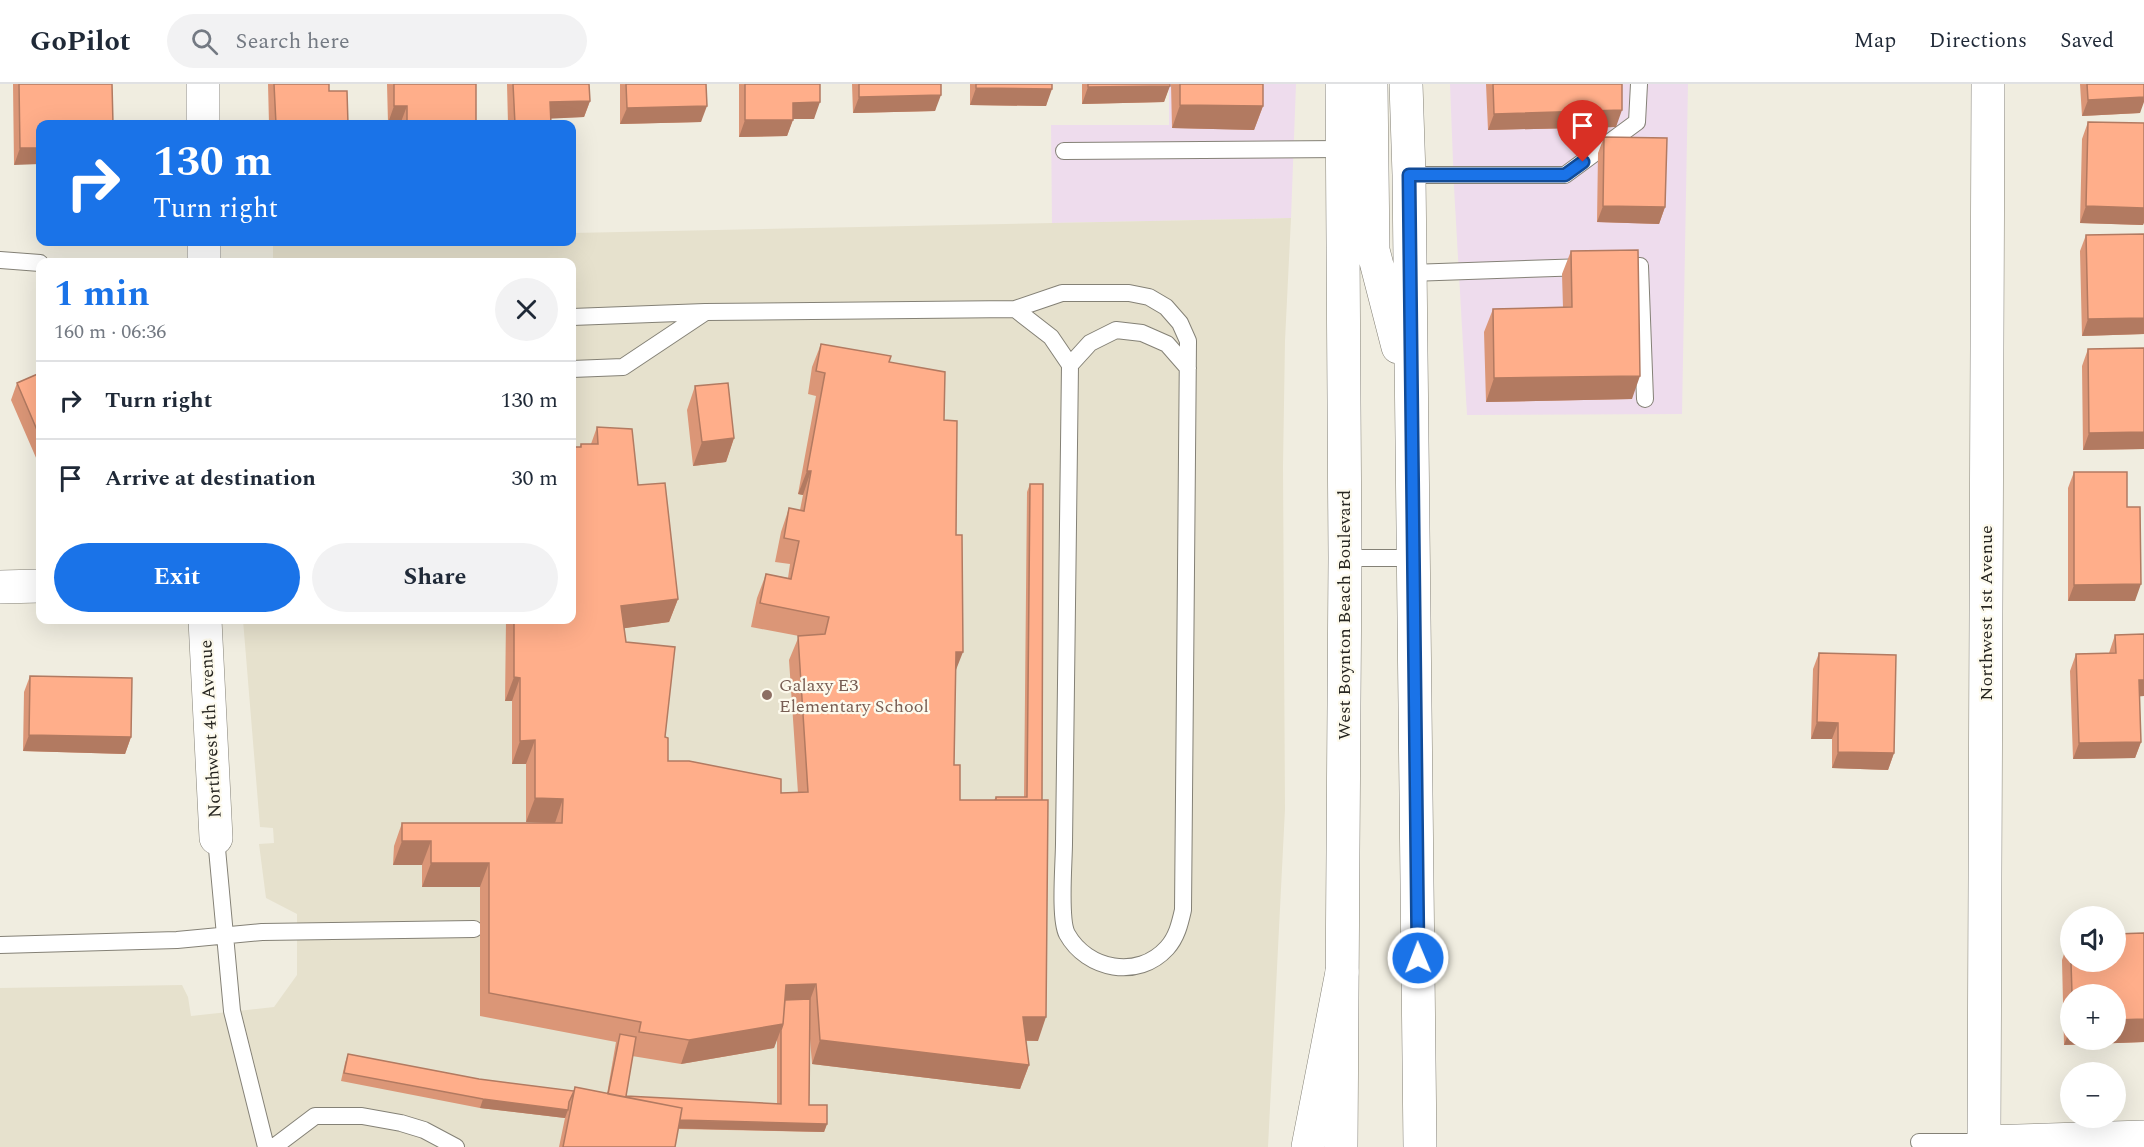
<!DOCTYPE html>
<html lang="en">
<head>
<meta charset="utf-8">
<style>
	body { margin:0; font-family:Spectral,serif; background:#f2f2f3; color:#1f2937; height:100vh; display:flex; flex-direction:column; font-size:22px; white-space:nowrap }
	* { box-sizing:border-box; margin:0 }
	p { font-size:20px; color:#747a83 }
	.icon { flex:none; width:33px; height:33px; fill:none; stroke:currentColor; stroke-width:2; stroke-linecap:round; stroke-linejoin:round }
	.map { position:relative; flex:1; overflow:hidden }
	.side { position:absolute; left:36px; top:174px; width:540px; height:366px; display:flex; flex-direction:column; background:#fff; border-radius:12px; box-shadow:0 6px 24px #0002 }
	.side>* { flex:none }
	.hud { position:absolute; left:36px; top:36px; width:540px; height:126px; border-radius:12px; box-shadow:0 6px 24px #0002; background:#1a73e8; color:#fff; overflow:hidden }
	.buttons { position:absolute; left:2060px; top:822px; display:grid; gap:12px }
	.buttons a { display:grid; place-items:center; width:66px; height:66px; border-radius:50%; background:#fff; box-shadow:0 6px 24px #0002; font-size:30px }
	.pin { position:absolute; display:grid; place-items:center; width:51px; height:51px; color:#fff; margin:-62px -26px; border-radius:50% 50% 50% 0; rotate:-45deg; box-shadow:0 0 6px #0007 }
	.pin .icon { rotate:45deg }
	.me { position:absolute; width:66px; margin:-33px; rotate:359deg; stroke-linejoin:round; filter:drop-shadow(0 0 4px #0008) }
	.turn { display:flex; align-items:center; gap:21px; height:126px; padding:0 18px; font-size:27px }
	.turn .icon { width:78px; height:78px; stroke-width:2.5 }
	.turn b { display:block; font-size:42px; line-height:51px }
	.round { display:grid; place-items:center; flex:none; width:63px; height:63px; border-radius:32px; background:#f2f2f3 }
	.overview { display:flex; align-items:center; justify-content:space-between; height:102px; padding:0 18px }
	h1 { font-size:36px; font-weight:700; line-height:45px; color:#1a73e8 }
	.action { display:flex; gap:12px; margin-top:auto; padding:12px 18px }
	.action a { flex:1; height:69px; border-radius:36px; background:#1a73e8; color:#fff; font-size:24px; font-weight:700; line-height:69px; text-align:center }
	.action a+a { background:#f2f2f3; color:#1f2937 }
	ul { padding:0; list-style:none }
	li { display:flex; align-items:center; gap:18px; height:78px; padding:0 18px; border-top:2px solid #e0e1e3 }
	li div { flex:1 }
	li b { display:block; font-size:22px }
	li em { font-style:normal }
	header { display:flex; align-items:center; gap:36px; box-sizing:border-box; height:84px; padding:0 30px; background:#fff; border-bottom:2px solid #e0e1e3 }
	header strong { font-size:28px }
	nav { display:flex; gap:33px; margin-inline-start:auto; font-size:21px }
	.search { width:420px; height:54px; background:#f2f2f3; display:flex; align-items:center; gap:15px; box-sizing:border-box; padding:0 21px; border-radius:33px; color:#747a83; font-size:22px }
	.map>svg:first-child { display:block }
	.commercial { fill:#eedced }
	.built { fill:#e6e1cd }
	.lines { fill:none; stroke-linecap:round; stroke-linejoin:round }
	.service-casing { stroke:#848176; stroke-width:18 }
	.minor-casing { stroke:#848176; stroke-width:34 }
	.primary-casing { stroke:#848176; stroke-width:34 }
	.motorway-casing { stroke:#848176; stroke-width:34 }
	.service { stroke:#fff; stroke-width:16 }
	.minor { stroke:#fff; stroke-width:33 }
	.primary { stroke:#fff; stroke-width:33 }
	.motorway { stroke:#fff; stroke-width:33 }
	.wall { fill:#db9677; fill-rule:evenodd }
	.shaded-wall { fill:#b27a61 }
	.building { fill:#ffae8a; stroke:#b27a61; stroke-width:1.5 }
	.route-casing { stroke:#114b97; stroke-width:15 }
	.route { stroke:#1a73e8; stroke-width:10 }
	.education-dot { fill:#8d6e63; stroke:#fdfaed; stroke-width:2 }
	.labels { text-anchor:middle; stroke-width:4.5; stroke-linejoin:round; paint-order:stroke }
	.street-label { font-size:18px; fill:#262520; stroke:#fdfaed }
	.education-label { font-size:18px; fill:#785e54; stroke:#fdfaed; text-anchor:start }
</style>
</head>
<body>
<header>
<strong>GoPilot</strong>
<div class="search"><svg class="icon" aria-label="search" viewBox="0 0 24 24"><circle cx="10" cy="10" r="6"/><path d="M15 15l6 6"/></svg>Search here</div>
<nav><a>Map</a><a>Directions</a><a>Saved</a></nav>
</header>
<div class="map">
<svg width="2144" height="1063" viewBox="0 0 2144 1063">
	<rect width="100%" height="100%" fill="#f0ede0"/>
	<path class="commercial" d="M 1169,0 L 1296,0 L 1291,134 L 1052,139 L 1051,41 L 1169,41 Z
		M 1450,0 L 1688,0 L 1682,330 L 1467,331 L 1454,103 Z"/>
	<path class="built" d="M 1291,134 L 1285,257 L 1283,382 L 1285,725 L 1268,1063 L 0,1063 L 0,904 L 182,901 L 188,913 L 191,932 L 274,923 L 297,891 L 297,830 L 266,814 L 259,760 L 274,759 L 273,744 L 260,743 L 243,536 L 572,536 L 572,178 L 273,178 L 273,158 L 572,158 L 572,149 Z"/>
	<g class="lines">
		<g class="service-casing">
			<path id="service" d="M 1064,67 L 1343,65
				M 1409,91 L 1565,91 L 1637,38 L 1639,0
				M 0,176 L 40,179
				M 1618,183 L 1640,182 L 1645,315
				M 1410,189 L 1586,183
				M 572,233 L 705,228 L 1015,225 L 1062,209 L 1129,209 L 1149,213 L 1166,223 L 1180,239 L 1188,257 L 1183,826 C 1180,839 1177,853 1167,864 C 1138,896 1087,886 1067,850 C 1059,835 1064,778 1064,759 L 1070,281 L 1051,253 L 1015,225
				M 1070,281 L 1090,259 L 1116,246 L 1142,249 L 1167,260 L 1188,284
				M 572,285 L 623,283 L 704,229
				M 1345,474 L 1413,474
				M 216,754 L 232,927 L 266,1063
				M 0,861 L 177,856 L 262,848 L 474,845
				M 1919,1058 L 1984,1058
				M 274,1063 L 315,1032 L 362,1032 L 401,1039 L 424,1046 L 456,1063"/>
		</g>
		<g class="minor-casing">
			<path id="minor" d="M 203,0 L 203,40
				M 1988,0 L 1984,1058 L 2144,1053
				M 204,158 L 204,178
				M 0,503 L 40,502
				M 205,536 L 216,754"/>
		</g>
		<g class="primary-casing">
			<path id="primary" d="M 1371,0 L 1373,166 L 1398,263
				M 1406,0 L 1409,91 L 1420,1063
				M 1341,1063 L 1345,474 L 1342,0"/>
		</g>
		<g class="motorway-casing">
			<path id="motorway" d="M 1308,1063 L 1342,888"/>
		</g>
		<use href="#service" class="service"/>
		<use href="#minor" class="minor"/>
		<use href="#primary" class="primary"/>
		<use href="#motorway" class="motorway"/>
	</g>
	<path class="wall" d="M 13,0 L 112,0 L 14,81 Z
		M 268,0 L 329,0 L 329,7 L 348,40 L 269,40 Z
		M 387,0 L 476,0 L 476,40 L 401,40 L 401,38 L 388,39 Z
		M 507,0 L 589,0 L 590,17 L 584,33 L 551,34 L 551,40 L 508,40 Z
		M 620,0 L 706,0 L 701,38 L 620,40 Z
		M 739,0 L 820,0 L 814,35 L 793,35 L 787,52 L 739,53 Z
		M 852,0 L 941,0 L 935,27 L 853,29 Z
		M 970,0 L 1052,0 L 1046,22 L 970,21 Z
		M 1082,0 L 1170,0 L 1164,18 L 1082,20 Z
		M 1171,0 L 1263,0 L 1263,22 L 1254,46 L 1172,44 Z
		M 1486,0 L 1622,0 L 1616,43 L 1488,46 Z
		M 2080,0 L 2144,0 L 2140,29 L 2082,32 Z
		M 2088,38 L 2143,141 L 2080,139 L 2082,55 Z
		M 1604,53 L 1665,123 L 1659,140 L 1597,138 L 1598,69 Z
		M 2144,150 L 2144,250 L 2082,252 L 2080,167 L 2086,151 Z
		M 1571,167 L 1632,315 L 1486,318 L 1484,248 L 1493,225 L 1563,224 L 1562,190 Z
		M 821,260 L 889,278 L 944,336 L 955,589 L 954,681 L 960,716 L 994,716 L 996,713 L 1024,713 L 1027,408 L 1030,400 L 1038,957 L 1026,957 L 1029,981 L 1020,1005 L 812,980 L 810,955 L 809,1021 L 827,1040 L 824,1048 L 678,1045 L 675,1063 L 559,1063 L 565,1034 L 480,1024 L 341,997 L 345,979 L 348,970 L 479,995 L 574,1007 L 575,1003 L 607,1010 L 616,958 L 480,932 L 480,803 L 422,803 L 422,781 L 393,781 L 394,762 L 402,739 L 551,739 L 526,738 L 526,680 L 512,680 L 512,617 L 505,617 L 506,536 L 572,536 L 580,363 L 581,360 L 591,360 L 597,343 L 638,401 L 678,515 L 669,538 L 624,544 L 626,558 L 665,653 L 668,677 L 781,709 L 798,709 L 789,576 L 799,552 L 751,543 L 757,514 L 766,490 L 788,494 L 790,480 L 775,478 L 781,448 L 789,424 L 800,426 L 803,411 L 798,410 L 816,312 L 808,310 L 812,283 ZM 777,954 L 777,1020 L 626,1012 L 632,972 L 681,980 L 774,964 Z
		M 2144,264 L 2144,365 L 2083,366 L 2082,282 L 2088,265 Z
		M 40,289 L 40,383 L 11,316 L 17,299 Z
		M 695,302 L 734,354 L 726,378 L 693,382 L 687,326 Z
		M 2074,388 L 2127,423 L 2135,517 L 2068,517 L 2068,404 Z
		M 2115,551 L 2141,658 L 2135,674 L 2073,675 L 2070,587 L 2076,570 L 2109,569 Z
		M 1819,569 L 1894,669 L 1888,686 L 1832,684 L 1832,655 L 1811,655 L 1813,585 Z
		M 30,592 L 131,653 L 125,670 L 23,667 L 24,608 Z
		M 2144,849 L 2144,958 L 2064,961 L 2062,876 L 2070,852 L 2070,878 L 2115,878 L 2115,850 ZM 2070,910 L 2115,910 L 2115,956 L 2070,956 Z"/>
	<path class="shaded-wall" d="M 1170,2 L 1164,18 L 1082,20 L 1088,3 Z
		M 976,4 L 1052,5 L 1046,22 L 970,21 Z
		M 941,11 L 935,27 L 853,29 L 859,13 Z
		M 2144,13 L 2144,18 L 2140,29 L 2082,32 L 2088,16 Z
		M 590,17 L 584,33 L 544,35 L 550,18 Z
		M 820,18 L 814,35 L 787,35 L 793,19 Z
		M 1180,21 L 1263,22 L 1254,46 L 1172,44 Z
		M 394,22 L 407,22 L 401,38 L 388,39 Z
		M 707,22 L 701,38 L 620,40 L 627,24 Z
		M 1622,26 L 1616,43 L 1488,46 L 1494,30 Z
		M 745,36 L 793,36 L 787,52 L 739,53 Z
		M 20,64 L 40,64 L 40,80 L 14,81 Z
		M 1603,122 L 1665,123 L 1659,140 L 1597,138 Z
		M 2086,122 L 2144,124 L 2144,139 L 2143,141 L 2080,139 Z
		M 2144,234 L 2144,250 L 2082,252 L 2088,235 Z
		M 1640,292 L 1632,315 L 1486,318 L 1494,294 Z
		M 2144,348 L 2144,365 L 2083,366 L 2089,349 Z
		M 734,354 L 726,378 L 693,382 L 702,358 Z
		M 807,387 L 811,387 L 803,411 L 798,410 Z
		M 2141,500 L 2135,517 L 2068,517 L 2074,501 Z
		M 678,515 L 669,538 L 612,546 L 621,522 Z
		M 956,568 L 963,568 L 954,591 Z
		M 514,593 L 520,594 L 512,617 L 505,617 Z
		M 2139,596 L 2144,596 L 2144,612 L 2133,613 Z
		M 1817,638 L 1838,639 L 1832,655 L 1811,655 Z
		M 29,651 L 131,653 L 125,670 L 23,667 Z
		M 535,656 L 526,680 L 512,680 L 520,657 Z
		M 2141,658 L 2135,674 L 2073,675 L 2079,659 Z
		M 1838,668 L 1894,669 L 1888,686 L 1832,684 Z
		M 535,714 L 563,715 L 555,739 L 526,738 Z
		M 402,757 L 431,757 L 422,781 L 393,781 Z
		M 431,779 L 489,779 L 480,803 L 422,803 Z
		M 816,900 L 807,924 L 781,924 L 786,901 Z
		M 1023,933 L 1046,933 L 1038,957 L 1014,956 Z
		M 2144,935 L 2144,958 L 2064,961 L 2070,945 L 2070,956 L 2115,956 L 2115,936 Z
		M 783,940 L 774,964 L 681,980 L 689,956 Z
		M 820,956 L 1029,981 L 1020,1005 L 812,980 Z
		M 483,1015 L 568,1026 L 565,1034 L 480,1024 Z
		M 660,1036 L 827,1040 L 824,1048 L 657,1044 Z"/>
	<path class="building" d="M 19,0 L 112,0 L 113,40 L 40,40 L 40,64 L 20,64 Z
		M 274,0 L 329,0 L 329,7 L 347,7 L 348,40 L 276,40 Z
		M 394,0 L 476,0 L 476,40 L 407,40 L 407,22 L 394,22 Z
		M 513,0 L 589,0 L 590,17 L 550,18 L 551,40 L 515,40 Z
		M 626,0 L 706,0 L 707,22 L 627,24 Z
		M 745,0 L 820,0 L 820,18 L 793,19 L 793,36 L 745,36 Z
		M 859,0 L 941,0 L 941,11 L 859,13 Z
		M 976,0 L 1052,0 L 1052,5 L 976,4 Z
		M 1088,0 L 1170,0 L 1170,2 L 1088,3 Z
		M 1180,0 L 1263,0 L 1263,22 L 1180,21 Z
		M 1493,0 L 1622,0 L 1622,26 L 1494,30 Z
		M 2087,0 L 2144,0 L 2144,13 L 2088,16 Z
		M 2088,38 L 2144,39 L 2144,124 L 2086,122 Z
		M 1604,53 L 1667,54 L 1665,123 L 1603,122 Z
		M 2144,150 L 2144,234 L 2088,235 L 2086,151 Z
		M 1638,166 L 1640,292 L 1494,294 L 1493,225 L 1572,223 L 1571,167 Z
		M 821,260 L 891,272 L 889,278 L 945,288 L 944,336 L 957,337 L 956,451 L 962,451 L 963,568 L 956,568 L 954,681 L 960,681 L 960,716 L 1048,716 L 1046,933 L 1023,933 L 1029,981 L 820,956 L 816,900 L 786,901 L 783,940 L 689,956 L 639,948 L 641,938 L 489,909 L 489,779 L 431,779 L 431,757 L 402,757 L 402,739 L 562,739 L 563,715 L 535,714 L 535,656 L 520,657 L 520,594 L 514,593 L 514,536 L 572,536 L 572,363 L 581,363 L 581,360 L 598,360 L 597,343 L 632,345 L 638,401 L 665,399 L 678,515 L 621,522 L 626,558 L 675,563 L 665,653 L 668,654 L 668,677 L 689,677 L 781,695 L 781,709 L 808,708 L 798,552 L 825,550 L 829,533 L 760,519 L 766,490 L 791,495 L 799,457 L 784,454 L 789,424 L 804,427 L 811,387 L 807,387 L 825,289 L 816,287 Z
		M 2144,264 L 2144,348 L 2089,349 L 2088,265 Z
		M 40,289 L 40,353 L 17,299 Z
		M 728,299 L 734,354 L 702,358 L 695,302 Z
		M 2074,388 L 2127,388 L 2127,423 L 2140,423 L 2141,500 L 2074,501 Z
		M 1030,400 L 1043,400 L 1042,716 L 996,716 L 996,713 L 1027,713 Z
		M 2144,550 L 2144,596 L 2139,596 L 2141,658 L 2079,659 L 2076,570 L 2116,569 L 2115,551 Z
		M 1819,569 L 1896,571 L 1894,669 L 1838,668 L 1838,639 L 1817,638 Z
		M 30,592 L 132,594 L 131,653 L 29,651 Z
		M 2144,849 L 2144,935 L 2115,936 L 2115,910 L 2072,910 L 2071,878 L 2115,878 L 2115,850 Z
		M 810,915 L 809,1021 L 827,1021 L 827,1040 L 680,1036 L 682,1024 L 608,1010 L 620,950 L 636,953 L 626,1012 L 781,1020 L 781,946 L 783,940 L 785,916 Z
		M 348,970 L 479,995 L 574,1007 L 569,1018 L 568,1026 L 483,1015 L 344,989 Z
		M 575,1003 L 682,1024 L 675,1063 L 563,1063 Z"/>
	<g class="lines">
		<g class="route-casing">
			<path id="route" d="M 1418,874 L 1409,91 L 1565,91 L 1583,78"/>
		</g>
		<use href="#route" class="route"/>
	</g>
	<circle class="education-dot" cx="767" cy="611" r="6"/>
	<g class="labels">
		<g class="street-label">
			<text transform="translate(1986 529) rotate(-90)" y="6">Northwest 1st Avenue</text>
			<text transform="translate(1344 531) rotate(-90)" y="6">West Boynton Beach Boulevard</text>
			<text transform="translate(210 645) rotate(-93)" y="6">Northwest 4th Avenue</text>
		</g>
		<g class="education-label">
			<text x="779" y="607">Galaxy E3<tspan x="779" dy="21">Elementary School</tspan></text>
		</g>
	</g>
</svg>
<div class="buttons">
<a><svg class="icon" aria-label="sound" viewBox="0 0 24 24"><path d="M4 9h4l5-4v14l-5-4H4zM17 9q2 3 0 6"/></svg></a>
<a>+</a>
<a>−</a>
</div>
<div class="pin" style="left:1583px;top:78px;background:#d93025"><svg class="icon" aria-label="arrive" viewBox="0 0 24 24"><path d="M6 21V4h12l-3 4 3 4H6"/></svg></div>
<svg class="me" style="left:1418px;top:874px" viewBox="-20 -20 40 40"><circle r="17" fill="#1a73e8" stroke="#fff" stroke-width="3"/><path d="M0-11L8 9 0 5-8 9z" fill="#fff"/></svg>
<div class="hud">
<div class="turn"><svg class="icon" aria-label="right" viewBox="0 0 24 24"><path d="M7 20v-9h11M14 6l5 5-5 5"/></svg><div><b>130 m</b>Turn right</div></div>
</div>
<section class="side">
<div class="overview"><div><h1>1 min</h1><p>160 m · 06:36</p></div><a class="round"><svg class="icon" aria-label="close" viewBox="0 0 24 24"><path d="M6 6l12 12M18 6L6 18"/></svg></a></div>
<ul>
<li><svg class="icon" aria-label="right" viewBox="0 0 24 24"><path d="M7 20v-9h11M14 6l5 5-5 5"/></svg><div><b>Turn right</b></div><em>130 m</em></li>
<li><svg class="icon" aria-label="arrive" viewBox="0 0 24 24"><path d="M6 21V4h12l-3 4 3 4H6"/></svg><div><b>Arrive at destination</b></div><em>30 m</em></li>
</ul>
<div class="action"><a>Exit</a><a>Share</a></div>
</section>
</div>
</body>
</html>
